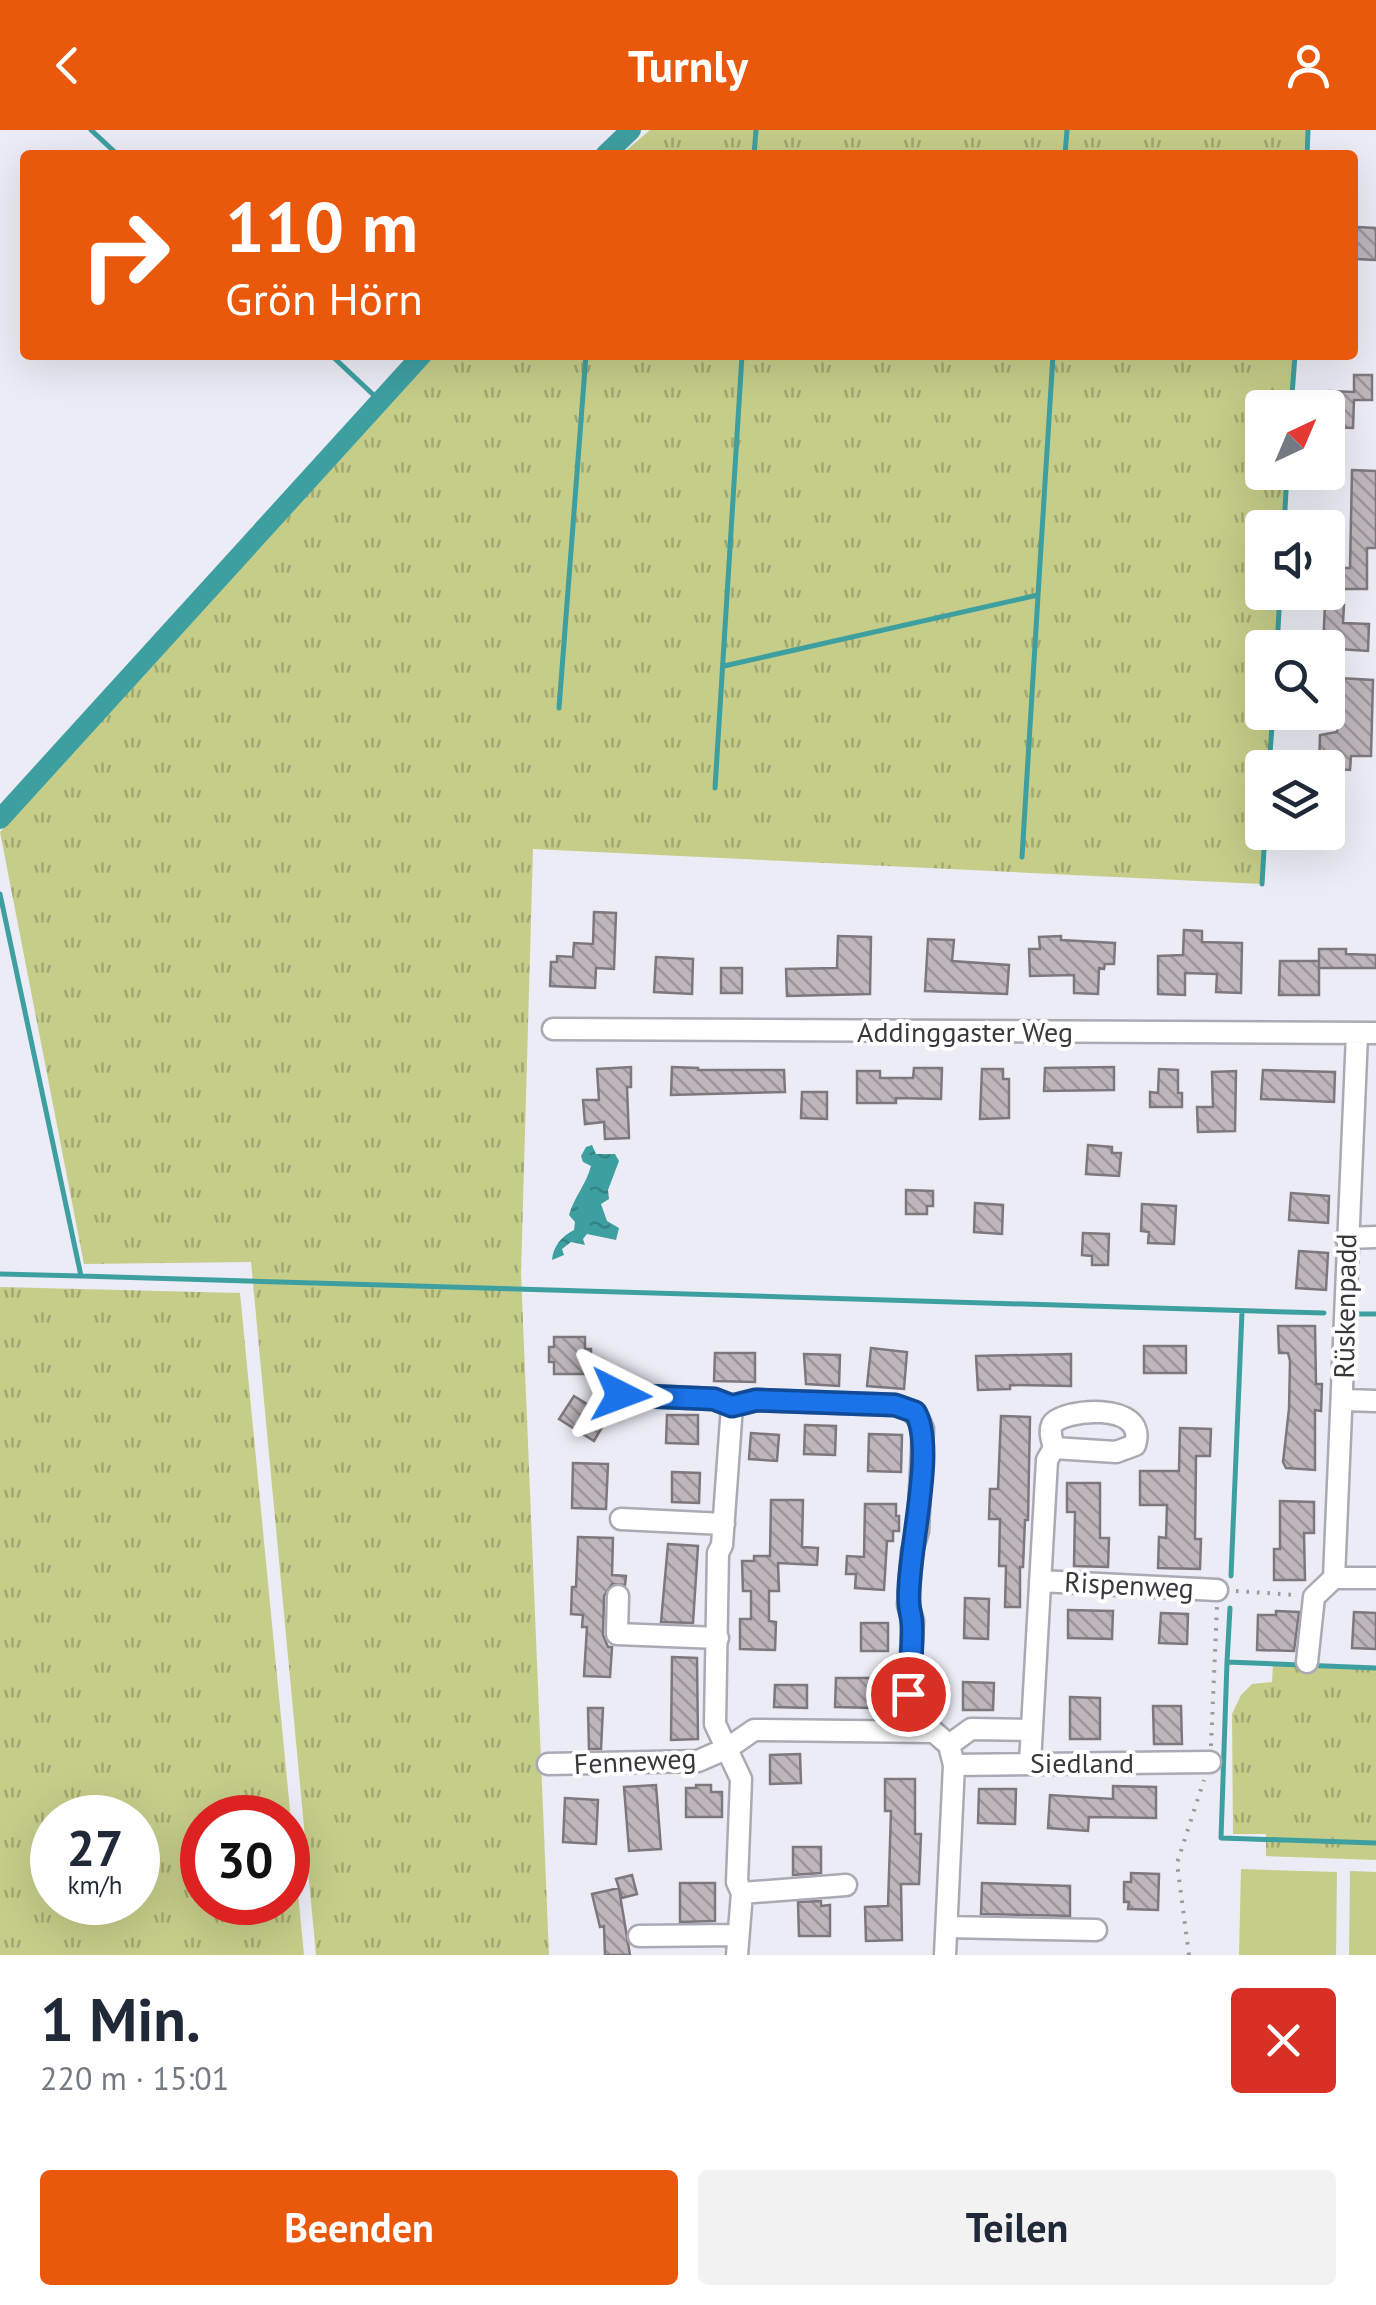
<!DOCTYPE html>
<html lang="de">
<head>
<meta charset="utf-8">
<style>
	body { margin:0; font-family:"PT Sans",sans-serif; background:#f2f2f3; color:#1f2937; height:100vh; display:flex; flex-direction:column; font-size:38px; white-space:nowrap }
	* { box-sizing:border-box; margin:0 }
	p { font-size:32px; color:#747a83 }
	.icon { flex:none; width:55px; height:55px; fill:none; stroke:currentColor; stroke-width:2; stroke-linecap:round; stroke-linejoin:round }
	.map { position:relative; height:1825px; overflow:hidden }
	.sheet { display:flex; flex-direction:column; background:#fff; flex:1 }
	.sheet>* { flex:none }
	.guide { position:absolute; left:20px; top:20px; width:1338px; height:210px; border-radius:10px; box-shadow:0 10px 40px #0002; background:#ea580c; color:#fff; overflow:hidden }
	.needle { width:65px; rotate:44deg }
	.fabs { position:absolute; left:1245px; top:260px; display:grid; gap:20px }
	.fabs a { display:grid; place-items:center; width:100px; height:100px; border-radius:10px; background:#fff; box-shadow:0 10px 40px #0002; font-size:50px }
	.speed { position:absolute; left:30px; top:1665px; display:flex; gap:20px; font-size:50px; font-weight:700; text-align:center }
	.speed>* { display:grid; place-content:center; width:130px; height:130px; border-radius:50%; background:#fff; box-shadow:0 10px 40px #0002; line-height:1 }
	.speed small { font-size:25px; font-weight:400 }
	.speed .limit { border:15px solid #d22; background:#fff; color:#111 }
	.pin { position:absolute; display:grid; place-items:center; width:85px; height:85px; color:#fff; margin:-42px; border:5px solid #fff; border-radius:50%; box-shadow:0 2px 10px #0007 }
	.me { position:absolute; width:110px; margin:-55px; rotate:93deg; stroke-linejoin:round; filter:drop-shadow(0 0 8px #0008) }
	.turn { display:flex; align-items:center; gap:35px; height:210px; padding:0 40px; font-size:45px }
	.turn .icon { width:130px; height:130px; stroke-width:2.5 }
	.turn b { display:block; font-size:70px; line-height:85px }
	.round { display:grid; place-items:center; flex:none; width:105px; height:105px; border-radius:10px; background:#f2f2f3 }
	.headline { display:flex; align-items:center; justify-content:space-between; height:170px; padding:0 40px }
	h1 { font-size:60px; font-weight:700; line-height:75px }
	.cta { display:flex; gap:20px; margin-top:auto; padding:20px 40px }
	.cta a { flex:1; height:115px; border-radius:10px; background:#ea580c; color:#fff; font-size:40px; font-weight:700; line-height:115px; text-align:center }
	.cta a+a { background:#f2f2f3; color:#1f2937 }
	header { display:flex; justify-content:space-between; align-items:center; height:130px; padding:0 40px; background:#ea580c; color:#fff; font-size:45px; font-weight:700 }
	.map>svg:first-child { display:block }
	.grass { fill:url(#grass-tufts); fill-rule:evenodd }
	.garden { fill:#c6cd89 }
	.water { fill:url(#water-ripples) }
	.lines { fill:none; stroke-linecap:round; stroke-linejoin:round }
	.stream { stroke:#3e9fa0; stroke-width:5 }
	.canal { stroke:#3e9fa0; stroke-width:20 }
	.building { fill:url(#building-back-hatch); stroke:#7e777d; stroke-width:2.5 }
	.minor-casing { stroke:#a9aab3; stroke-width:25 }
	.path { stroke:#98999f; stroke-width:4; stroke-dasharray:2.5 8; stroke-linecap:butt }
	.minor { stroke:#fff; stroke-width:20 }
	.route-casing { stroke:#114b97; stroke-width:25 }
	.route { stroke:#1a73e8; stroke-width:18 }
	.labels { text-anchor:middle; stroke-width:8; stroke-linejoin:round; paint-order:stroke }
	.street-label { font-size:28px; fill:#39393d; stroke:#fff }
</style>
</head>
<body>
<header><svg class="icon" aria-label="back" viewBox="0 0 24 24"><path d="M15 5l-7 7 7 7"/></svg>Turnly<svg class="icon" aria-label="person" viewBox="0 0 24 24"><circle cx="12" cy="8" r="4"/><path d="M4 21q1-7 8-7t8 7"/></svg></header>
<div class="map">
<svg width="1376" height="1825" viewBox="0 0 1376 1825">
	<defs>
		<pattern id="grass-tufts" width="24" height="20" patternUnits="userSpaceOnUse" patternTransform="scale(2.5)"><rect width="24" height="20" fill="#c6cd89"/><path d="M3 7l-1-3M5 7V3M7 7l1-3M15 17l-1-3M17 17v-4M19 17l1-3" fill="none" stroke="#a2a771"/></pattern>
		<pattern id="water-ripples" width="26" height="14" patternUnits="userSpaceOnUse" patternTransform="scale(2.5)"><rect width="26" height="14" fill="#3e9fa0"/><path d="M2 4q2-2 4 0t4 0M15 11q2-2 4 0t4 0" fill="none" stroke="#358384"/></pattern>
		<pattern id="building-back-hatch" width="6" height="6" patternUnits="userSpaceOnUse" patternTransform="scale(2.5)"><rect width="6" height="6" fill="#beb6bc"/><path d="M-1 5l2 2M0 0l6 6M5-1l2 2" fill="none" stroke="#9b959a"/></pattern>
	</defs>
	<rect width="100%" height="100%" fill="#ebecf5"/>
	<path class="grass" d="M 650,0 L 1306,0 L 1304,25 L 621,25 Z
		M 435,225 L 1293,225 L 1290,277 L 1262,278 L 1262,342 L 1286,343 L 1283,397 L 1262,398 L 1262,462 L 1279,463 L 1276,517 L 1262,518 L 1262,582 L 1272,583 L 1269,637 L 1262,638 L 1262,702 L 1265,703 L 1262,754 L 533,719 L 521,1143 L 549,1825 L 316,1825 L 251,1132 L 84,1134 L 0,702 Z
		M 0,1157 L 240,1163 L 304,1825 L 0,1825 ZM 52,1688 L 138,1688 L 138,1772 L 52,1772 ZM 202,1688 L 288,1688 L 288,1772 L 202,1772 Z
		M 1273,1534 L 1376,1538 L 1376,1730 L 1266,1726 L 1266,1704 L 1233,1704 L 1232,1584 L 1241,1565 L 1252,1554 L 1272,1552 Z"/>
	<path class="garden" d="M 1241,1739 L 1337,1742 L 1336,1825 L 1239,1825 Z
		M 1350,1741 L 1376,1742 L 1376,1825 L 1349,1825 Z"/>
	<path class="water" d="M 592,1015 L 596,1024 L 615,1024 L 619,1031 L 608,1060 L 609,1069 L 601,1074 L 607,1091 L 619,1098 L 616,1110 L 587,1104 L 583,1109 L 585,1115 L 571,1112 L 562,1119 L 564,1125 L 552,1130 C 553,1116 562,1106 574,1100 L 575,1092 L 569,1085 C 574,1067 586,1055 591,1036 L 583,1032 L 581,1026 L 586,1017 Z"/>
	<g class="lines">
		<path class="stream" d="M 91,0 L 118,25
			M 754,25 L 756,0
			M 1065,25 L 1067,0
			M 1307,25 L 1308,0
			M 331,225 L 380,271
			M 1291,278 L 1295,225
			M 1284,398 L 1287,342
			M 1277,518 L 1280,462
			M 724,536 L 1038,465 L 1053,225
			M 559,578 L 586,225
			M 1269,638 L 1273,582
			M 715,658 L 742,225
			M 1022,727 L 1038,466
			M 1262,754 L 1265,702
			M 0,764 L 81,1146 L 1324,1183
			M 0,1144 L 81,1146
			M 1356,1184 L 1376,1184
			M 1231,1446 L 1242,1182
			M 1230,1478 L 1227,1532 L 1376,1538
			M 1227,1532 L 1221,1708 L 1376,1713"/>
		<path class="canal" d="M 605,25 L 631,0
			M 0,689 L 422,225"/>
	</g>
	<path class="building" d="M 1357,97 L 1376,98 L 1376,130 L 1356,129 Z
		M 1354,245 L 1372,245 L 1372,270 L 1354,270 L 1353,298 L 1329,297 L 1330,261 L 1354,262 Z
		M 1352,340 L 1376,341 L 1376,418 L 1367,418 L 1367,459 L 1342,459 L 1342,438 L 1350,438 Z
		M 1325,474 L 1344,475 L 1343,493 L 1369,494 L 1368,521 L 1323,518 Z
		M 1339,548 L 1373,550 L 1371,626 L 1351,626 L 1350,640 L 1319,638 L 1320,605 L 1337,602 Z
		M 594,782 L 616,783 L 614,839 L 596,838 L 595,858 L 550,856 L 551,832 L 557,832 L 557,826 L 573,827 L 574,813 L 593,814 Z
		M 1184,800 L 1202,801 L 1202,812 L 1242,813 L 1241,863 L 1216,862 L 1217,844 L 1185,843 L 1185,865 L 1158,864 L 1158,826 L 1183,825 Z
		M 838,806 L 871,807 L 870,864 L 787,866 L 786,839 L 837,838 Z
		M 1061,806 L 1061,810 L 1115,813 L 1114,834 L 1105,834 L 1104,839 L 1099,838 L 1098,864 L 1074,863 L 1074,845 L 1030,846 L 1029,819 L 1040,819 L 1039,807 Z
		M 928,809 L 954,810 L 952,831 L 1009,835 L 1007,864 L 925,861 Z
		M 1319,819 L 1346,819 L 1346,824 L 1376,825 L 1376,838 L 1319,838 Z
		M 656,827 L 693,829 L 692,864 L 654,862 Z
		M 1280,831 L 1319,831 L 1319,865 L 1279,865 Z
		M 721,838 L 742,838 L 742,863 L 721,863 Z
		M 631,937 L 631,957 L 627,957 L 629,1008 L 605,1009 L 604,992 L 585,994 L 583,970 L 599,970 L 597,939 Z
		M 672,937 L 698,938 L 698,940 L 784,940 L 785,962 L 671,965 Z
		M 1114,937 L 1114,960 L 1044,961 L 1045,938 Z
		M 914,938 L 942,938 L 941,969 L 896,968 L 896,973 L 857,973 L 857,941 L 880,941 L 880,948 L 913,948 Z
		M 982,939 L 1003,939 L 1003,949 L 1009,949 L 1009,988 L 980,989 Z
		M 1159,939 L 1178,940 L 1178,963 L 1182,963 L 1182,977 L 1150,977 L 1150,962 L 1158,963 Z
		M 1263,940 L 1335,942 L 1334,972 L 1261,969 Z
		M 1236,941 L 1235,1001 L 1198,1002 L 1197,977 L 1213,977 L 1212,942 Z
		M 802,962 L 827,962 L 827,989 L 801,988 Z
		M 1088,1015 L 1112,1017 L 1112,1023 L 1121,1023 L 1119,1046 L 1086,1044 Z
		M 906,1060 L 933,1061 L 933,1076 L 927,1076 L 927,1084 L 906,1084 Z
		M 1291,1063 L 1329,1066 L 1328,1093 L 1289,1090 Z
		M 975,1073 L 1003,1075 L 1002,1104 L 974,1102 Z
		M 1142,1074 L 1176,1076 L 1174,1114 L 1148,1113 L 1149,1102 L 1141,1101 Z
		M 1083,1103 L 1109,1104 L 1108,1135 L 1092,1135 L 1092,1126 L 1082,1125 Z
		M 1299,1121 L 1328,1123 L 1326,1160 L 1296,1158 Z
		M 1278,1196 L 1315,1196 L 1316,1254 L 1322,1254 L 1321,1281 L 1315,1280 L 1315,1340 L 1286,1338 L 1283,1332 L 1289,1279 L 1290,1231 L 1288,1223 L 1279,1223 Z
		M 554,1207 L 585,1207 L 585,1219 L 591,1219 L 591,1235 L 585,1235 L 585,1244 L 554,1244 L 554,1232 L 549,1232 L 549,1217 L 554,1217 Z
		M 1144,1216 L 1186,1216 L 1186,1243 L 1144,1243 Z
		M 871,1218 L 907,1222 L 904,1259 L 867,1256 Z
		M 715,1223 L 755,1223 L 755,1252 L 714,1251 Z
		M 804,1224 L 840,1225 L 839,1256 L 806,1254 Z
		M 1071,1224 L 1071,1256 L 1010,1255 L 1010,1259 L 978,1260 L 976,1226 Z
		M 574,1266 L 608,1287 L 594,1311 L 559,1289 Z
		M 667,1285 L 698,1285 L 698,1314 L 666,1313 Z
		M 1001,1286 L 1030,1287 L 1028,1390 L 1025,1390 L 1023,1437 L 1020,1437 L 1020,1477 L 1005,1477 L 1006,1436 L 999,1436 L 1000,1389 L 989,1389 L 990,1359 L 998,1359 Z
		M 805,1295 L 836,1296 L 835,1325 L 804,1324 Z
		M 1180,1298 L 1211,1299 L 1210,1326 L 1196,1326 L 1195,1409 L 1201,1409 L 1200,1439 L 1158,1438 L 1159,1407 L 1166,1408 L 1167,1375 L 1140,1375 L 1140,1341 L 1179,1341 Z
		M 751,1303 L 779,1305 L 777,1331 L 749,1329 Z
		M 869,1304 L 902,1305 L 901,1342 L 868,1341 Z
		M 573,1333 L 608,1334 L 606,1379 L 572,1378 Z
		M 672,1342 L 700,1343 L 699,1373 L 672,1372 Z
		M 1067,1353 L 1100,1353 L 1100,1408 L 1109,1408 L 1108,1437 L 1074,1436 L 1075,1382 L 1067,1382 Z
		M 771,1370 L 803,1370 L 802,1417 L 818,1418 L 817,1435 L 778,1433 L 779,1461 L 769,1461 L 769,1491 L 776,1492 L 775,1520 L 740,1519 L 740,1489 L 751,1489 L 751,1461 L 743,1461 L 742,1431 L 754,1431 L 754,1426 L 770,1426 Z
		M 1280,1371 L 1314,1372 L 1314,1403 L 1304,1403 L 1305,1450 L 1274,1450 L 1274,1419 L 1280,1419 Z
		M 865,1374 L 896,1374 L 896,1386 L 899,1386 L 899,1401 L 893,1401 L 893,1411 L 887,1411 L 884,1460 L 855,1458 L 856,1444 L 846,1444 L 847,1426 L 864,1427 Z
		M 578,1407 L 613,1408 L 612,1445 L 626,1446 L 625,1455 L 612,1454 L 604,1466 L 603,1505 L 608,1517 L 612,1517 L 610,1547 L 584,1546 L 587,1497 L 582,1497 L 583,1485 L 571,1484 L 572,1457 L 576,1457 Z
		M 668,1414 L 698,1416 L 693,1493 L 661,1492 Z
		M 965,1468 L 989,1469 L 988,1509 L 964,1508 Z
		M 1068,1480 L 1113,1481 L 1112,1509 L 1068,1508 Z
		M 1276,1481 L 1299,1482 L 1294,1521 L 1257,1520 L 1258,1485 L 1276,1485 Z
		M 1354,1482 L 1376,1483 L 1376,1519 L 1352,1518 Z
		M 1161,1483 L 1188,1484 L 1187,1514 L 1159,1513 Z
		M 861,1493 L 888,1493 L 888,1521 L 861,1521 Z
		M 672,1527 L 697,1528 L 698,1609 L 671,1610 Z
		M 836,1548 L 873,1548 L 872,1578 L 835,1577 Z
		M 963,1552 L 994,1553 L 993,1580 L 963,1580 Z
		M 775,1555 L 807,1555 L 807,1578 L 774,1577 Z
		M 1070,1567 L 1100,1568 L 1100,1609 L 1070,1609 Z
		M 1153,1576 L 1181,1576 L 1182,1614 L 1154,1614 Z
		M 588,1578 L 603,1578 L 601,1619 L 589,1619 Z
		M 800,1624 L 801,1653 L 770,1654 L 770,1625 Z
		M 885,1649 L 915,1649 L 915,1704 L 921,1704 L 919,1754 L 901,1754 L 902,1810 L 866,1811 L 865,1777 L 888,1776 L 891,1681 L 885,1681 Z
		M 656,1655 L 661,1719 L 629,1721 L 624,1657 Z
		M 696,1655 L 711,1655 L 711,1662 L 722,1662 L 722,1687 L 686,1687 L 686,1658 L 696,1658 Z
		M 1113,1656 L 1156,1657 L 1156,1688 L 1089,1687 L 1088,1701 L 1048,1698 L 1050,1665 L 1113,1669 Z
		M 979,1659 L 1016,1659 L 1015,1694 L 978,1693 Z
		M 565,1668 L 598,1670 L 596,1714 L 563,1712 Z
		M 793,1717 L 821,1717 L 821,1743 L 793,1745 Z
		M 1131,1743 L 1159,1744 L 1158,1780 L 1128,1779 L 1129,1772 L 1124,1772 L 1124,1752 L 1131,1752 Z
		M 632,1745 L 637,1764 L 622,1768 L 619,1759 L 630,1825 L 605,1825 L 604,1796 L 600,1797 L 592,1764 L 619,1758 L 616,1749 Z
		M 680,1753 L 715,1753 L 715,1791 L 680,1792 Z
		M 982,1753 L 1070,1756 L 1070,1786 L 981,1784 Z
		M 821,1771 L 821,1776 L 830,1775 L 830,1806 L 799,1806 L 798,1772 Z"/>
	<g class="lines">
		<g class="minor-casing">
			<path id="minor" d="M 553,899 L 1376,903
				M 1346,1108 L 1376,1107
				M 621,1265 L 714,1269 L 732,1276
				M 1344,1270 L 1376,1271
				M 621,1389 L 724,1394
				M 1334,1448 L 1357,904
				M 1040,1451 L 1217,1460
				M 618,1466 L 617,1504 L 718,1508
				M 1307,1532 L 1314,1467 L 1334,1448 L 1376,1448
				M 949,1615 L 971,1599 L 1031,1600
				M 1030,1633 L 1047,1330 L 1054,1318 C 1052,1310 1049,1302 1052,1295 C 1059,1279 1149,1270 1135,1315 L 1116,1322 L 1054,1318
				M 548,1634 L 698,1631 L 728,1618 L 754,1600 L 934,1602 L 949,1615 L 954,1635 L 945,1825
				M 954,1635 L 1210,1632
				M 742,1763 L 846,1755
				M 947,1797 L 1096,1800
				M 639,1806 L 737,1805
				M 737,1825 L 742,1763 L 737,1752 L 741,1649 L 715,1594 L 718,1423 L 722,1415 L 732,1276 L 756,1270 L 895,1275 C 910,1279 917,1283 923,1299 L 918,1401 L 912,1421 L 908,1475 L 913,1491 L 906,1601"/>
		</g>
		<path class="path" d="M 1236,1461 L 1296,1465
			M 1211,1616 L 1217,1476
			M 1189,1825 L 1177,1733 L 1204,1650"/>
		<use href="#minor" class="minor"/>
	</g>
	<g class="lines">
		<g class="route-casing">
			<path id="route" d="M 621,1265 L 714,1269 L 732,1276 L 756,1270 L 895,1275 L 915,1282 C 937,1317 906,1428 909,1472 C 909,1480 912,1487 912,1495 C 913,1518 910,1541 908,1564"/>
		</g>
		<use href="#route" class="route"/>
	</g>
	<g class="labels">
		<g class="street-label">
			<text x="965" y="912">Addinggaster Weg</text>
			<text transform="translate(1345 1176) rotate(-89)" y="10">Rüskenpadd</text>
			<text transform="translate(1129 1455) rotate(3)" y="10">Rispenweg</text>
			<text transform="translate(635 1631) rotate(-3)" y="10">Fenneweg</text>
			<text x="1082" y="1643">Siedland</text>
		</g>
	</g>
</svg>
<div class="fabs">
<a><svg class="needle" viewBox="-14 -14 28 28"><path d="M0-13l5 13h-10z" fill="#e53935"/><path d="M0 13l5-13h-10z" fill="#747a83"/></svg></a>
<a><svg class="icon" aria-label="sound" viewBox="0 0 24 24"><path d="M4 9h4l5-4v14l-5-4H4zM17 9q2 3 0 6"/></svg></a>
<a><svg class="icon" aria-label="search" viewBox="0 0 24 24"><circle cx="10" cy="10" r="6"/><path d="M15 15l6 6"/></svg></a>
<a><svg class="icon" aria-label="layers" viewBox="0 0 24 24"><path d="M12 4l9 5-9 5-9-5zM3 14l9 5 9-5"/></svg></a>
</div>
<div class="speed"><div>27<small>km/h</small></div><div class="limit">30</div></div>
<div class="pin" style="left:908px;top:1564px;background:#d93025"><svg class="icon" aria-label="arrive" viewBox="0 0 24 24"><path d="M6 21V4h12l-3 4 3 4H6"/></svg></div>
<svg class="me" style="left:621px;top:1265px" viewBox="-20 -20 40 40"><path d="M0-17L14 15 0 8-14 15z" fill="#1a73e8" stroke="#fff" stroke-width="4"/></svg>
<div class="guide">
<div class="turn"><svg class="icon" aria-label="right" viewBox="0 0 24 24"><path d="M7 20v-9h11M14 6l5 5-5 5"/></svg><div><b>110 m</b>Grön Hörn</div></div>
</div>
</div>
<section class="sheet">
<div class="headline"><div><h1>1 Min.</h1><p>220 m · 15:01</p></div><a class="round" style="background:#d93025;color:#fff"><svg class="icon" aria-label="close" viewBox="0 0 24 24"><path d="M6 6l12 12M18 6L6 18"/></svg></a></div>
<div class="cta"><a>Beenden</a><a>Teilen</a></div>
</section>
</body>
</html>
